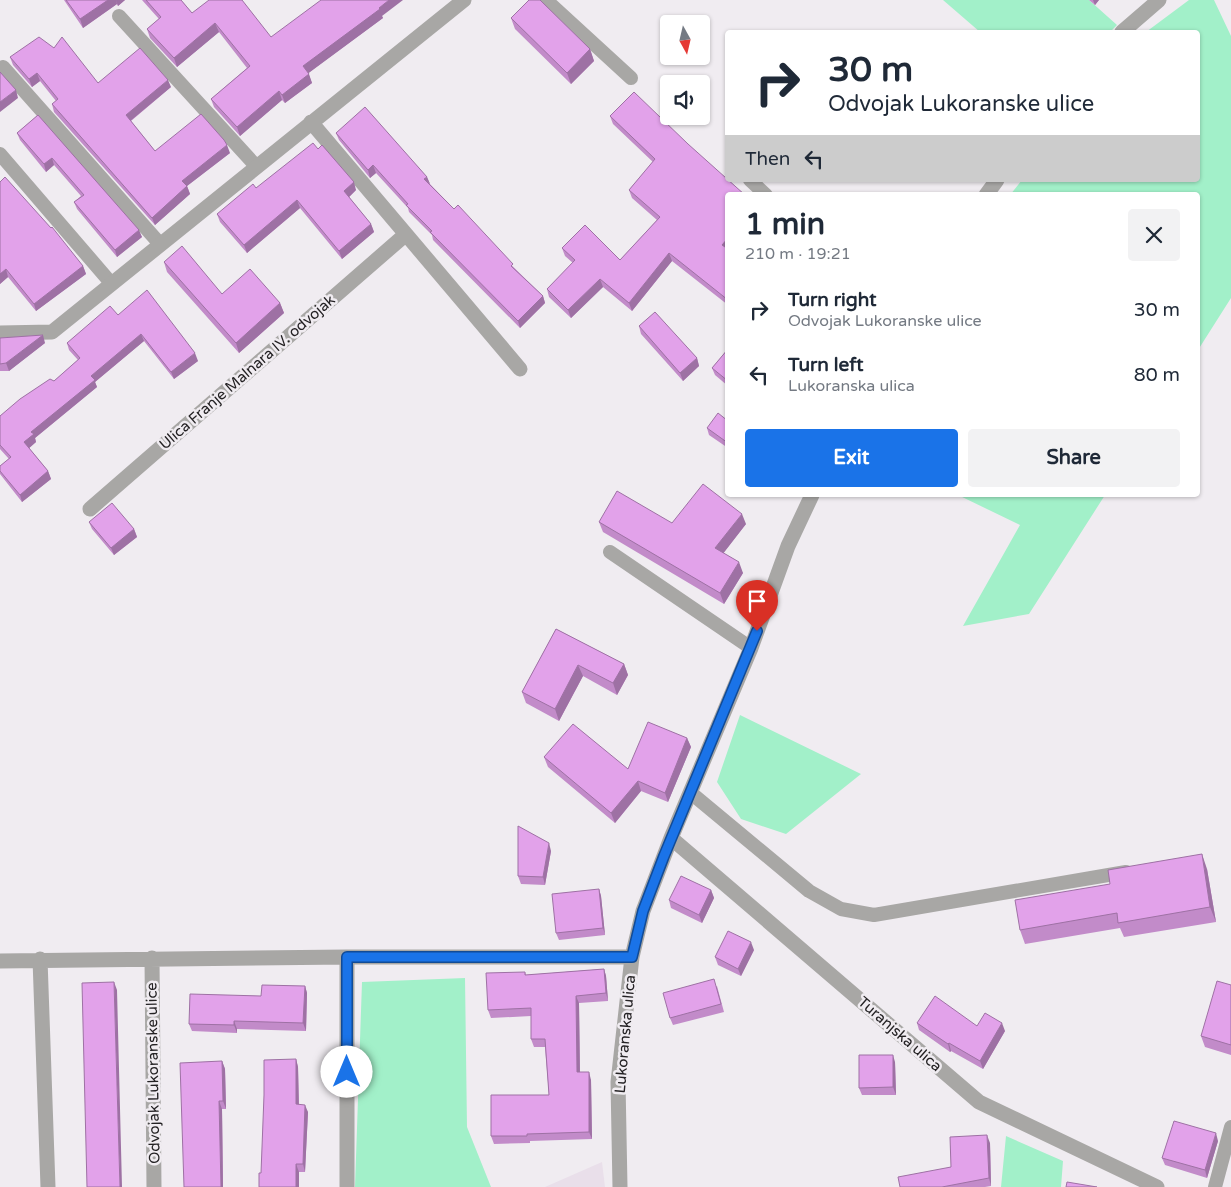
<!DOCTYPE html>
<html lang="en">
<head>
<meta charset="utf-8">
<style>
	body { margin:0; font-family:"Varela Round",sans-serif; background:#f2f2f3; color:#1f2937; height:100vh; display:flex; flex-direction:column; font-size:19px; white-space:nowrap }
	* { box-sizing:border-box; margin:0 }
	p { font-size:16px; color:#747a83 }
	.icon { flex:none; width:28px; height:28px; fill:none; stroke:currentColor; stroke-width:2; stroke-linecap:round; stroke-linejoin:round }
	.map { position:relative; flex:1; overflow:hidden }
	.panel { position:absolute; left:725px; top:192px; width:475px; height:305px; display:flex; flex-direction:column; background:#fff; border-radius:5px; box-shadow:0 1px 4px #0004 }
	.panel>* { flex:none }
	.hud { position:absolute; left:725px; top:30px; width:475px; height:152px; border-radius:5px; box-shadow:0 1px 4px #0004; background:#fff; color:#1f2937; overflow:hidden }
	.needle { width:32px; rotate:172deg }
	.tools { position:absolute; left:660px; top:15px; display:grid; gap:10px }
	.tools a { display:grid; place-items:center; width:50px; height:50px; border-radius:5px; background:#fff; box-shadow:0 1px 4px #0004; font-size:25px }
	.pin { position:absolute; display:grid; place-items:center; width:42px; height:42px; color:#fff; margin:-51px -21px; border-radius:50% 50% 50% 0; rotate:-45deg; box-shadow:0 0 5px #0007 }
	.pin .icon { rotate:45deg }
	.me { position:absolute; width:55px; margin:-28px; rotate:0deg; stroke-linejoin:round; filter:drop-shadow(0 0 4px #0008) }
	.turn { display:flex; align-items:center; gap:18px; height:105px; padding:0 20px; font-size:22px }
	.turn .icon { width:65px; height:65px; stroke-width:2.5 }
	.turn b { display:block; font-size:35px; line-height:42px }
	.then { display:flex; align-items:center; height:48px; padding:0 20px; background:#0003; gap:10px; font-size:19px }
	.round { display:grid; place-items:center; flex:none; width:52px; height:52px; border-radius:5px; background:#f2f2f3 }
	.summary { display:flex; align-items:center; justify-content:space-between; height:85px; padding:0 20px }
	h1 { font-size:30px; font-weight:700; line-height:38px }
	.primary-button { display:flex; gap:10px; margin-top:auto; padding:10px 20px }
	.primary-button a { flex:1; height:58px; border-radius:5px; background:#1a73e8; color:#fff; font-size:20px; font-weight:700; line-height:58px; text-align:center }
	.primary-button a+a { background:#f2f2f3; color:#1f2937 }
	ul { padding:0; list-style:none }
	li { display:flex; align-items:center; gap:15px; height:65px; padding:0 20px }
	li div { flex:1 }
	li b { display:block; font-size:19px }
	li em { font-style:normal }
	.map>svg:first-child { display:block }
	.built { fill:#e9dfea }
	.green { fill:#a2f0c9 }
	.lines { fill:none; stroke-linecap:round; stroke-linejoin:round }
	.lane { stroke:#a8a7a5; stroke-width:14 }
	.street { stroke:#a8a7a5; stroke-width:15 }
	.wall { fill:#c28bc9 }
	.shaded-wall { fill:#9e71a4 }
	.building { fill:#e2a2ea; stroke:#9e71a4 }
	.route-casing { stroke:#114b97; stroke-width:12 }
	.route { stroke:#1a73e8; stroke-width:9 }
	.labels { text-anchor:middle; stroke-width:5; stroke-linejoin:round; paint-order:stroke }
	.street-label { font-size:15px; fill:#242224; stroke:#f0ecf1 }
</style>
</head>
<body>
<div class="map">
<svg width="1231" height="1187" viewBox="0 0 1231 1187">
	<rect width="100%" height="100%" fill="#f0ecf1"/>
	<path class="built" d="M 602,1162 L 605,1187 L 545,1187 Z"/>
	<path class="green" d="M 943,0 L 1089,0 L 1117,25 L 1110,32 L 980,32 Z
		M 1189,0 L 1214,0 L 1231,36 L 1231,298 L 1198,350 L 1198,195 L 1010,195 L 1022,180 L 1198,180 L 1198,32 L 1146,32 Z
		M 958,495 L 1105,495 L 1029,614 L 963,626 L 1020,525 Z
		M 740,715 L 861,774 L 786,834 L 741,819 L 717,782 Z
		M 465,978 L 467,1127 L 491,1187 L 355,1187 L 362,982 Z
		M 1006,1136 L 1063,1161 L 1061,1187 L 1001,1187 Z"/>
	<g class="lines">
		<path class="lane" d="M 546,0 L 631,78
			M 119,16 L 256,166
			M 3,67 L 160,244
			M 0,154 L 111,283
			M 750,180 L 766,195
			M 610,552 L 751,648
			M 691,793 L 809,891 L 841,909 L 874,915 L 1126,872
			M 1215,1187 L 1231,1127"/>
		<path class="street" d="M 1122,32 L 1159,0
			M 311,122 L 520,369
			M 986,195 L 997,180
			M 0,333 L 52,332 L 464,0
			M 90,509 L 405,235
			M 671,838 L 979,1102 L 1157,1187
			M 347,957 L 347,1187
			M 152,958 L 154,1187
			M 40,959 L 48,1187
			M 0,961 L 347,957 L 632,957
			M 620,1187 L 618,1082 L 632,957 L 643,911 L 671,838 L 751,648 L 788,546 L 812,495"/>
	</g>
	<path class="wall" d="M 64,0 L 125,0 L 118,6 L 117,4 L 83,28 Z
		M 142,0 L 181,0 L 192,13 L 271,37 L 382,16 L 383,18 L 308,73 L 312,83 L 285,103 L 282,100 L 240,136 L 214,107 L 211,99 L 247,68 L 219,32 L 177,67 L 150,38 L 147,29 L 159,19 Z
		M 1089,0 L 1099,0 L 1095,5 Z
		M 511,18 L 590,49 L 594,61 L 571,84 L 515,29 Z
		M 10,57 L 98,83 L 171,87 L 131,121 L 155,151 L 230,153 L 187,186 L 190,194 L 155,225 L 54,112 L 52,104 L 56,101 L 40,81 L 32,87 L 13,65 Z
		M 38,115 L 142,237 L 117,257 L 77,209 L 74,202 L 81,196 L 54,165 L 46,172 L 20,140 L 17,133 Z
		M 610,116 L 728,195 L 728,305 L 672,261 L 632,311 L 603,287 L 571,318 L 549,297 L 547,289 L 573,263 L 565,256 L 562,248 L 620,260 L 657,220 L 632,198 L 629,190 L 653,162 L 613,124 Z
		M 336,133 L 427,177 L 430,184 L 454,209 L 543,296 L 545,303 L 520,328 L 433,240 L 432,235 L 409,212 L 408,208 L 376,173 L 370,178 L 339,140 Z
		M 318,149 L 356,190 L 349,197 L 371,224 L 374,232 L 342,259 L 300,208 L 247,253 L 220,222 L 217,214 L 256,188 Z
		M 0,182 L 83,266 L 86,274 L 36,311 L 8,277 L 0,284 Z
		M 164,262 L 222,294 L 280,303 L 284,313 L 239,353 L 167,272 Z
		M 118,315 L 198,361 L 174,379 L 144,341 L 95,382 L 97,387 L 35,438 L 36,442 L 29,448 L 48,471 L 51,479 L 22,502 L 0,474 L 0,466 L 9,459 L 0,449 L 0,416 L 54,381 L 78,360 L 69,350 L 67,343 Z
		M 639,326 L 697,358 L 699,366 L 683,381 L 641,334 Z
		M 0,338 L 45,343 L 9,371 L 0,371 Z
		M 728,349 L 728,386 L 715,375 L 712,368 Z
		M 728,421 L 728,448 L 709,435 L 707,428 Z
		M 89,522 L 134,529 L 137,537 L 114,555 L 92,529 Z
		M 599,522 L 746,524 L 723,553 L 743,573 L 724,604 L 603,532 Z
		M 556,629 L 624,664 L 628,675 L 617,695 L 583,676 L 559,721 L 526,703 L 522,692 Z
		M 687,738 L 691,747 L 668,802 L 641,791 L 615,823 L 548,767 L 544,757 L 628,769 Z
		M 551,851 L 545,885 L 521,884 L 518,876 Z
		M 1207,869 L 1216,922 L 1124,937 L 1120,928 L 1025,944 L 1020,930 Z
		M 599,889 L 601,896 L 605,935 L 559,940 L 556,933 Z
		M 711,890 L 714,898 L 702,923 L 671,908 L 669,900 Z
		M 754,950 L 741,976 L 718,965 L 715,957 Z
		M 604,969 L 606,976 L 608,1001 L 579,1003 L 580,1072 L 591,1080 L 592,1139 L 530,1141 L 530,1143 L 494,1144 L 491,1136 L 549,1095 L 545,1047 L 534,1047 L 531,1039 L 531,1016 L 491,1018 L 488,1010 L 525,972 L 526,975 Z
		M 1231,985 L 1231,1055 L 1205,1047 L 1201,1036 Z
		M 305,986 L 307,993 L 306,1031 L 237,1029 L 237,1033 L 192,1031 L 189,1024 L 261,996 Z
		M 717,986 L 724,1012 L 673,1025 L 670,1018 Z
		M 917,1023 L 977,1026 L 1005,1031 L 983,1069 L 951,1051 L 950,1052 L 919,1030 Z
		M 296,1059 L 298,1067 L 299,1105 L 308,1112 L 305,1172 L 299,1172 L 299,1187 L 259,1187 L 261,1173 Z
		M 222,1061 L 225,1069 L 226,1109 L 222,1109 L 223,1187 L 184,1187 Z
		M 895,1062 L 896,1095 L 862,1095 L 859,1088 Z
		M 1218,1141 L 1207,1178 L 1165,1165 L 1162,1158 Z
		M 990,1143 L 991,1186 L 985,1187 L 900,1187 L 951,1167 Z"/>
	<path class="shaded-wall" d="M 108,0 L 116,0 L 117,4 L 83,28 L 80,19 Z
		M 116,0 L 125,0 L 118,6 Z
		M 389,0 L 403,0 L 382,16 L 383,18 L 306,75 L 303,66 Z
		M 1093,0 L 1099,0 L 1095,5 Z
		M 215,23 L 219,32 L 177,67 L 174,58 Z
		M 590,49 L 594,61 L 571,84 L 567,73 Z
		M 37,73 L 40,81 L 32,87 L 29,79 Z
		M 309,74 L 312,83 L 285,103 L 282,95 Z
		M 168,80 L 171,87 L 129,122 L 126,115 Z
		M 16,90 L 18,98 L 0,112 L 0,102 Z
		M 279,91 L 282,100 L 240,136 L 237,127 Z
		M 227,145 L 230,153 L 187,186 L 190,194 L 155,225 L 152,218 L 182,181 Z
		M 52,158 L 54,165 L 46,172 L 44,164 Z
		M 373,165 L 376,173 L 370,178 L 368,170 Z
		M 427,177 L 430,184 L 424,179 Z
		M 354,182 L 356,190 L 347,199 L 344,191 Z
		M 297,200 L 300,208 L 247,253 L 244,245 Z
		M 371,224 L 374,232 L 342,259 L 339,251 Z
		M 139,230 L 142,237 L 117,257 L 115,250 Z
		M 728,238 L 728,249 L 722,245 Z
		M 669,253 L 672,261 L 632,311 L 629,303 Z
		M 83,266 L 86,274 L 36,311 L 34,304 Z
		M 6,269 L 8,277 L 0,284 L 0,274 Z
		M 600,279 L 603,287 L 571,318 L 568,310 Z
		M 543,296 L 545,303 L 520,328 L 518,321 Z
		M 280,303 L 284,313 L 239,353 L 236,343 Z
		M 141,334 L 144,341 L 95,382 L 97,387 L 35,438 L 36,442 L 27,450 L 24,442 L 31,432 L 91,376 Z
		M 43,335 L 45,343 L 9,371 L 6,363 Z
		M 195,353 L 198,361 L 174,379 L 171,372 Z
		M 697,358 L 699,366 L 683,381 L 680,373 Z
		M 48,471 L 51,479 L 22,502 L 20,495 Z
		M 742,514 L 746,524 L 719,559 L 715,548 Z
		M 134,529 L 137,537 L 114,555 L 111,548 Z
		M 739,562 L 743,573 L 724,604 L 720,593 Z
		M 624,664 L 628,675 L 617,695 L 613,683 Z
		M 578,665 L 583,676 L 559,721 L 555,709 Z
		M 687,738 L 691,747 L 668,802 L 665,793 Z
		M 638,781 L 641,791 L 615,823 L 611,813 Z
		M 549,843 L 551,851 L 545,885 L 543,877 Z
		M 1202,854 L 1207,869 L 1216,922 L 1210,907 Z
		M 599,889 L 601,896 L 605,935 L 603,928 Z
		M 711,890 L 714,898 L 702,923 L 699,915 Z
		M 751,942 L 754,950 L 741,976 L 738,969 Z
		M 604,969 L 606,976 L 608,1001 L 606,993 Z
		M 114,982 L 117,990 L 122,1187 L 120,1187 Z
		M 305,986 L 307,993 L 306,1031 L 303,1023 Z
		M 576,996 L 579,1003 L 580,1080 L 577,1072 Z
		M 234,1021 L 237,1029 L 237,1033 L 234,1025 Z
		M 1002,1023 L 1005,1031 L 983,1069 L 980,1061 Z
		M 949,1043 L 951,1051 L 950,1052 L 948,1044 Z
		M 893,1055 L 895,1062 L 896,1095 L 893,1087 Z
		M 296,1059 L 298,1067 L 299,1112 L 296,1104 Z
		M 222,1061 L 225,1069 L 226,1109 L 223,1101 Z
		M 589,1072 L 591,1080 L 592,1139 L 589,1132 Z
		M 219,1101 L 222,1109 L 223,1187 L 221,1187 Z
		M 305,1105 L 308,1112 L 305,1172 L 303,1164 Z
		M 1216,1133 L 1218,1141 L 1207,1178 L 1205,1170 Z
		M 987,1135 L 990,1143 L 991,1186 L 989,1178 Z
		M 296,1164 L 299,1172 L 299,1187 L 296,1187 Z"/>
	<path class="building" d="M 66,0 L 108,0 L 80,19 Z
		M 146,0 L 181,0 L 192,13 L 209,0 L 242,0 L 271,37 L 321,0 L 389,0 L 379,8 L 380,9 L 303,66 L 309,74 L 282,95 L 279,91 L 237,127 L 211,99 L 250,66 L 215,23 L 174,58 L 147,29 L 161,17 Z
		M 529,0 L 540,0 L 590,49 L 567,73 L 511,18 Z
		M 39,37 L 54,48 L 62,37 L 98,83 L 140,48 L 168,80 L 126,115 L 155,151 L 201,114 L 224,140 L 227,145 L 182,181 L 187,186 L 152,218 L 52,104 L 58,99 L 37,73 L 29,79 L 10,57 Z
		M 0,72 L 16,90 L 0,102 Z
		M 634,92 L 688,144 L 745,195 L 728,195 L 728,238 L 722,245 L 728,249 L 728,300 L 669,253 L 629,303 L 600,279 L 568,310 L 547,289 L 575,260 L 562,248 L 585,225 L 620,260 L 660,217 L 629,190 L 655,159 L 610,116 Z
		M 365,107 L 427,177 L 424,179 L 454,209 L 458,205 L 513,264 L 511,266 L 543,296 L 518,321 L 430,232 L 432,231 L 406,205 L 408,204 L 373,165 L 368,170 L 336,133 Z
		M 38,115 L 139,230 L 115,250 L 74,202 L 84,195 L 52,158 L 44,164 L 17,133 Z
		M 313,143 L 318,149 L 322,145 L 354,182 L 344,191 L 371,224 L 339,251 L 297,200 L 244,245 L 217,214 L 253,184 L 256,188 Z
		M 5,177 L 51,228 L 52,227 L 83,266 L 34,304 L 6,269 L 0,274 L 0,182 Z
		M 182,246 L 222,294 L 250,269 L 280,303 L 236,343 L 164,262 Z
		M 147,290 L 195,353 L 171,372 L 141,334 L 91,376 L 95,380 L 31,432 L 34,434 L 24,442 L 48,471 L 20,495 L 0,471 L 0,466 L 11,457 L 0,445 L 0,416 L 20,399 L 50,379 L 54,381 L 80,358 L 67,343 L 110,306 L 118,315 Z
		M 655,312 L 697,358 L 680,373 L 639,326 Z
		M 43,335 L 6,363 L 0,364 L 0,338 Z
		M 728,349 L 728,381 L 712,368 Z
		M 718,413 L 728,421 L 728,443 L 707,428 Z
		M 703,484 L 742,514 L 715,548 L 739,562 L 720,593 L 599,522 L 617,491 L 672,523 Z
		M 112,503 L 134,529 L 111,548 L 89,522 Z
		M 556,629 L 624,664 L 613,683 L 578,665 L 555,709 L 522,692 Z
		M 648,722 L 687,738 L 665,793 L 638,781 L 611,813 L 544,757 L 573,724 L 628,769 Z
		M 518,826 L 549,843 L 543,877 L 518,876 Z
		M 1202,854 L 1210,907 L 1118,923 L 1117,913 L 1020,930 L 1015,900 L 1110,884 L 1108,870 Z
		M 681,876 L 711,890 L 699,915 L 669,900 Z
		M 599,889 L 603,928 L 556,933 L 552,894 Z
		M 728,931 L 751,942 L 738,969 L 715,957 Z
		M 604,969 L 606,993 L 576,996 L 577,1072 L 589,1072 L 589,1132 L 527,1134 L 527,1136 L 491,1136 L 491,1095 L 549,1095 L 545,1039 L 531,1039 L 531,1008 L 488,1010 L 486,973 L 525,972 L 525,975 Z
		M 714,979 L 721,1004 L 670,1018 L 663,993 Z
		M 1217,981 L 1231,985 L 1231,1045 L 1201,1036 Z
		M 114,982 L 120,1187 L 87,1187 L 82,983 Z
		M 262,985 L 305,986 L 303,1023 L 234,1021 L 234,1025 L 189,1024 L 190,994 L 261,996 Z
		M 935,996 L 977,1026 L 985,1013 L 1002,1023 L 980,1061 L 949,1043 L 948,1044 L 917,1023 Z
		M 859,1055 L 893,1055 L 893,1087 L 859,1088 Z
		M 296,1059 L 296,1104 L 305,1105 L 303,1164 L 296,1164 L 296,1187 L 259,1187 L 259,1173 L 261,1173 L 264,1095 L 264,1060 Z
		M 222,1061 L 223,1101 L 219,1101 L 221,1187 L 184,1187 L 180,1063 Z
		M 1174,1121 L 1216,1133 L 1205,1170 L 1162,1158 Z
		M 987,1135 L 989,1178 L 942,1187 L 900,1187 L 898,1177 L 951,1167 L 950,1137 Z
		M 1067,1182 L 1097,1187 L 1066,1187 Z"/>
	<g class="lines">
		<g class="route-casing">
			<path id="route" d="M 347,1072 L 347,957 L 632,957 L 643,911 L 664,856 L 757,631"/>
		</g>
		<use href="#route" class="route"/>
	</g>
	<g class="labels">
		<g class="street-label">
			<text transform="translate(247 372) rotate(-41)" y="5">Ulica Franje Malnara IV. odvojak</text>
			<text transform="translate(625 1034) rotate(-85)" y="5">Lukoranska ulica</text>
			<text transform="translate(900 1034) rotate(41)" y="5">Turanjska ulica</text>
			<text transform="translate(153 1073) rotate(-91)" y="5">Odvojak Lukoranske ulice</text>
		</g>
	</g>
</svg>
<div class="tools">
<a><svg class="needle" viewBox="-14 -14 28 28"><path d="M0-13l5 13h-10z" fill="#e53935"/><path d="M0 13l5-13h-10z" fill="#747a83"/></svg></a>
<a><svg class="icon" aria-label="sound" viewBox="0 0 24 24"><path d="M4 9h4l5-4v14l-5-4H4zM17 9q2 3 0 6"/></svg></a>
</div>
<div class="pin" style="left:757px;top:631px;background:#d93025"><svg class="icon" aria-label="arrive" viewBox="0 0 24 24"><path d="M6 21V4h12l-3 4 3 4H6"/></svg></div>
<svg class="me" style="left:347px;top:1072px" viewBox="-20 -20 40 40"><circle r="19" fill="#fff"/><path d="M0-13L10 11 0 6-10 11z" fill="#1a73e8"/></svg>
<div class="hud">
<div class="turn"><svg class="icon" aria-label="right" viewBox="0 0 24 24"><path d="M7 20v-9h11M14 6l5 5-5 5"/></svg><div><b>30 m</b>Odvojak Lukoranske ulice</div></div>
<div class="then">Then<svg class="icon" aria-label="left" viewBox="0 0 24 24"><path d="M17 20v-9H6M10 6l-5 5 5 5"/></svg></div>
</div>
<section class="panel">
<div class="summary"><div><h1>1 min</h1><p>210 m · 19:21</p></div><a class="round"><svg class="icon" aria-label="close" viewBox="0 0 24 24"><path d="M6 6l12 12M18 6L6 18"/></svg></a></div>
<ul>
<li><svg class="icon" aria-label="right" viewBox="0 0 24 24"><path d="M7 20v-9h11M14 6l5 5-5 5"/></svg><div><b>Turn right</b><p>Odvojak Lukoranske ulice</p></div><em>30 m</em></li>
<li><svg class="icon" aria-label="left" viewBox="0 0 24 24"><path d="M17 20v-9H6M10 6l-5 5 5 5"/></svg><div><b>Turn left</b><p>Lukoranska ulica</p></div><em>80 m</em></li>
</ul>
<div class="primary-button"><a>Exit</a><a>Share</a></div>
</section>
</div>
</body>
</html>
